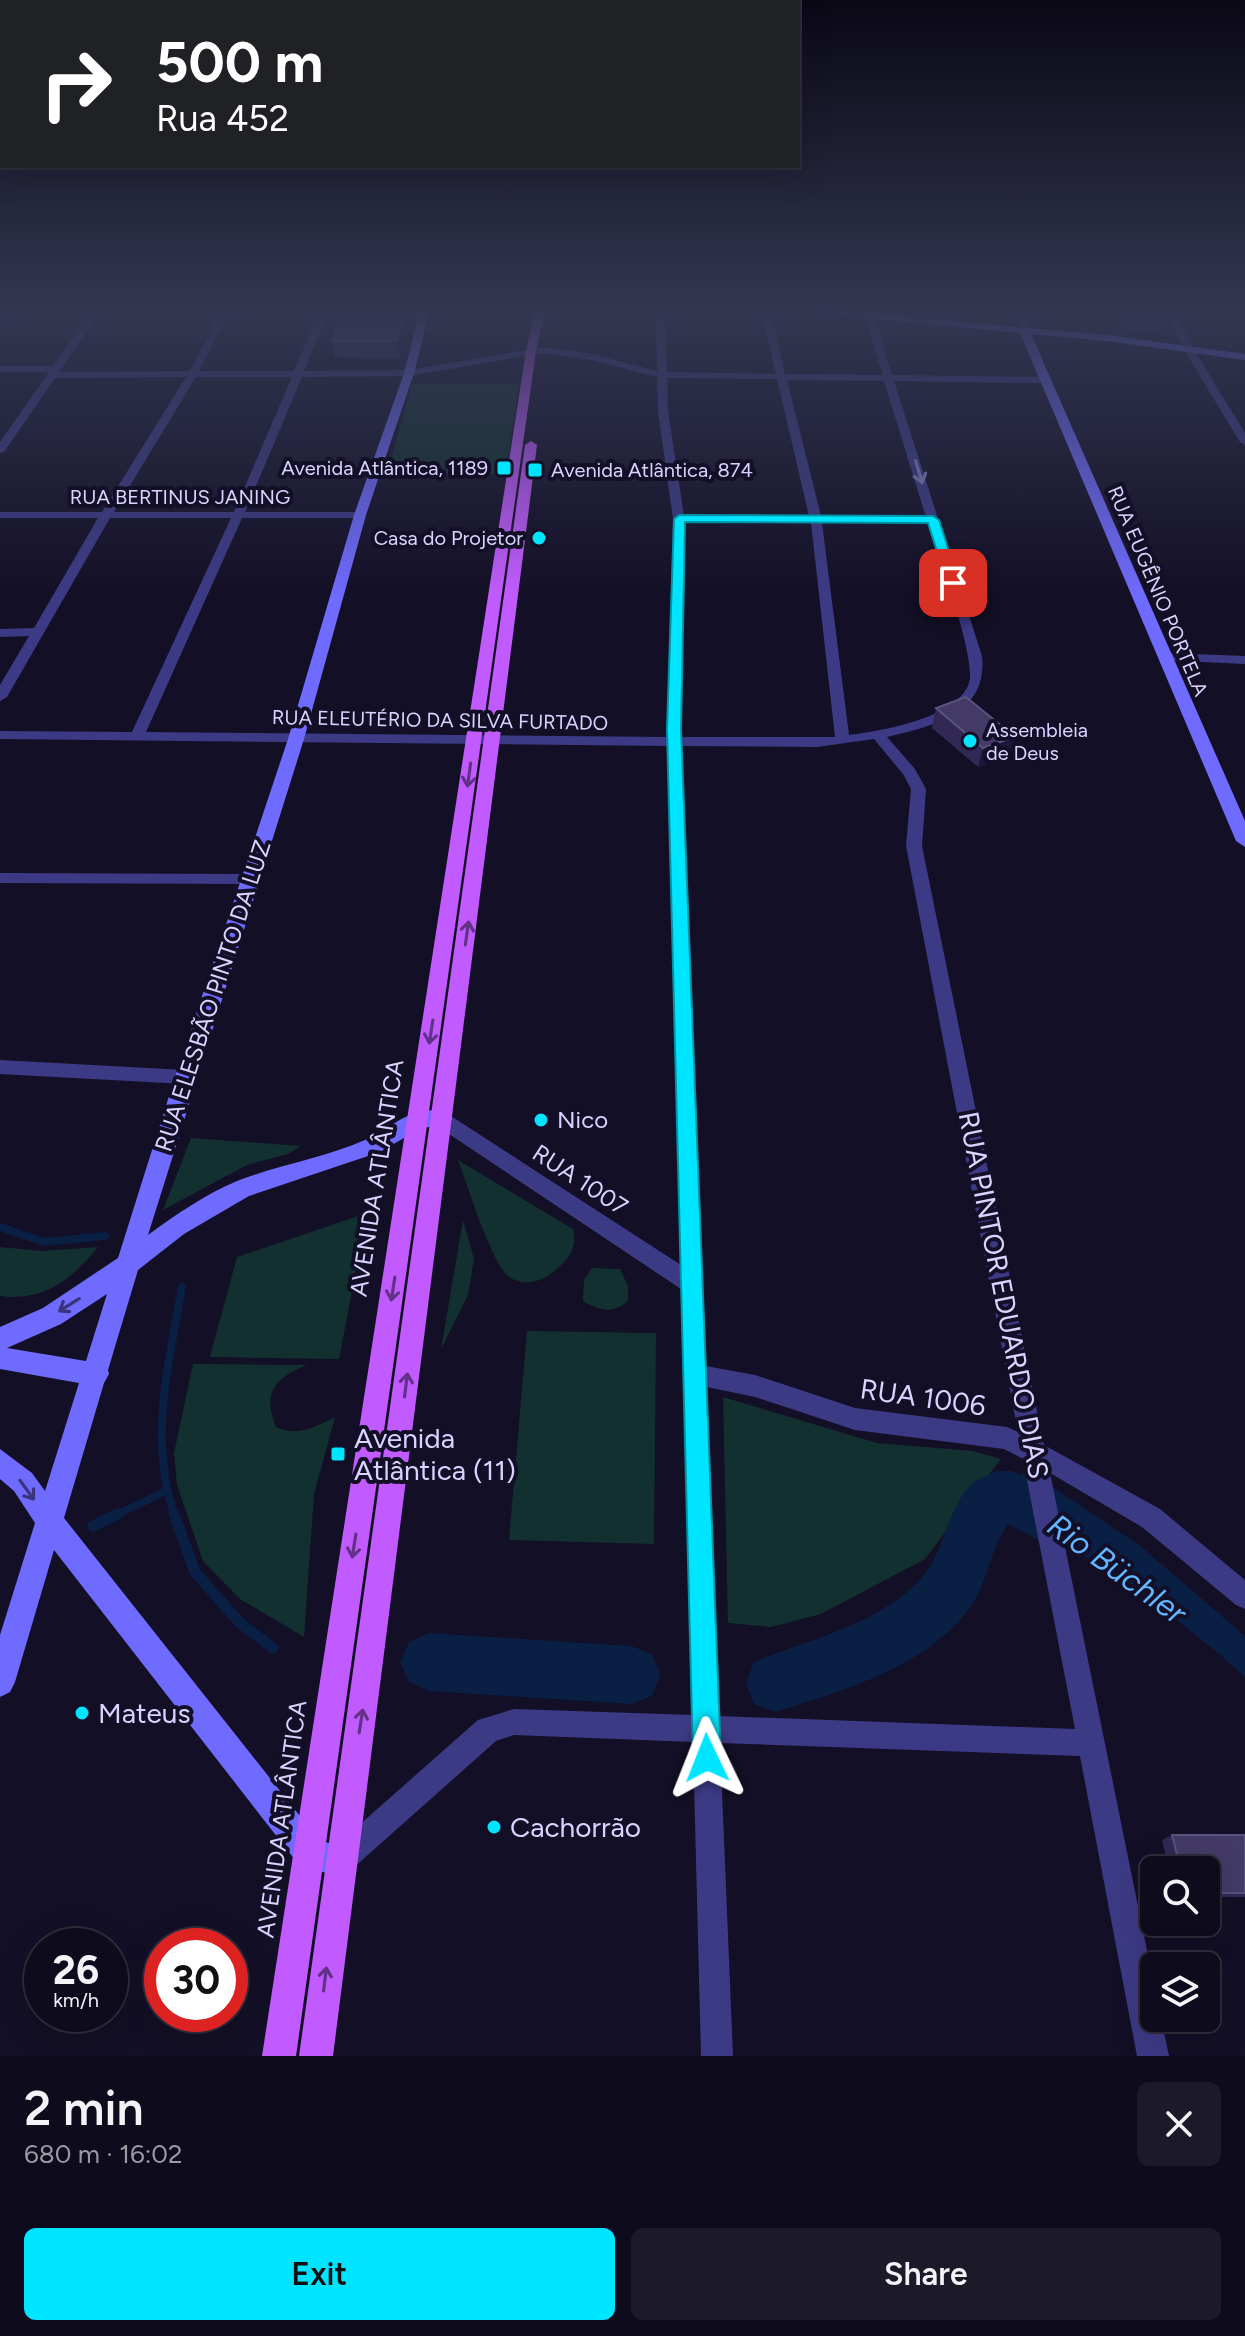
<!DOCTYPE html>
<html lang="en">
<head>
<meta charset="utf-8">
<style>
	body { margin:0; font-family:Figtree,sans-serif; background:#1c1929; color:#f1f3f6; height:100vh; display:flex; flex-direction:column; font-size:30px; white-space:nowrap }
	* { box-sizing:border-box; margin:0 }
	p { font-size:26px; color:#9b9ba3 }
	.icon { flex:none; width:44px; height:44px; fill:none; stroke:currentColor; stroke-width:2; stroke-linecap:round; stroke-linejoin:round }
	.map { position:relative; height:2056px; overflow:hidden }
	.drawer { display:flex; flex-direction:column; background:#0e0b1c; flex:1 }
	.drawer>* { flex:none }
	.banner { position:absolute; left:0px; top:0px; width:800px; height:168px; box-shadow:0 8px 32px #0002,0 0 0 2px #2e2b3b; background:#202124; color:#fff; overflow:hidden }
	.tools { position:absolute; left:1140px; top:1856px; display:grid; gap:16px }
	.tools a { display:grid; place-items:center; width:80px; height:80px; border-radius:12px; background:#0e0b1c; box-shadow:0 8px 32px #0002,0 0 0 2px #2e2b3b; font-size:40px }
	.speed { position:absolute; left:24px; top:1928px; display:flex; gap:16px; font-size:40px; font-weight:700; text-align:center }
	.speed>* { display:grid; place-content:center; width:104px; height:104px; border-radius:50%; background:#0e0b1c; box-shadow:0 8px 32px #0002,0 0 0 2px #2e2b3b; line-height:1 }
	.speed small { font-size:20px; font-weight:400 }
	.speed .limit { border:12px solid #d22; background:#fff; color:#111 }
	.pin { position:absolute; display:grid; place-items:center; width:68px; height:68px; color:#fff; margin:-34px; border-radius:16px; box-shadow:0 4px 12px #0006 }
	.me { position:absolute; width:88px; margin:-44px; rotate:358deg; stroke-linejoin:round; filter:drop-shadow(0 0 6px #0008) }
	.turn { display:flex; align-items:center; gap:28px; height:168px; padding:0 24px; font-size:36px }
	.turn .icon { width:104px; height:104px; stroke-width:2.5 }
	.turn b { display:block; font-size:56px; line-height:68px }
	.round { display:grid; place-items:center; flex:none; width:84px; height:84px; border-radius:12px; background:#1c1929 }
	.head { display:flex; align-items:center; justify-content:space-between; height:136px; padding:0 24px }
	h1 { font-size:48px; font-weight:600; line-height:60px }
	.cta { display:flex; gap:16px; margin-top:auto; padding:16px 24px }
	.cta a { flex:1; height:92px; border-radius:12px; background:#00e5ff; color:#111; font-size:32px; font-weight:600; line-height:92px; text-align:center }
	.cta a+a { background:#1c1929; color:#f1f3f6 }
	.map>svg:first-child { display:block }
	.green { fill:#12302f }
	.water { fill:#0a1f44 }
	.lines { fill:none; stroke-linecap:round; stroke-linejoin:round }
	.stream-far1 { stroke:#0a1f44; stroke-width:8 }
	.stream { stroke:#0a1f44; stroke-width:11 }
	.river { fill:#0a1f44; fill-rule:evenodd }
	.street { fill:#3d3a85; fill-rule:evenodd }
	.secondary { fill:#6f6bff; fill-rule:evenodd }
	.primary { fill:#c25bff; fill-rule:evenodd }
	.wall { fill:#312854 }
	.shaded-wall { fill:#1d163a }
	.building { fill:#433a66; stroke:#5a527e; stroke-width:2 }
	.oneway { stroke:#837fbc }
	.oneway2 { stroke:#623188 }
	.oneway3 { stroke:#38347d }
	.route { fill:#00e5ff; stroke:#0095a6; stroke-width:2 }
	.poi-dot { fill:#00e5ff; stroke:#130f26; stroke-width:3 }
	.labels { text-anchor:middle; stroke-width:8; stroke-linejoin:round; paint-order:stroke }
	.far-poi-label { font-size:20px; fill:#d9d4ff; stroke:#130f26; text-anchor:end }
	.far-street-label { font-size:20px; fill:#d9d4ff; stroke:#130f26 }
	.street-label { font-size:24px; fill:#d9d4ff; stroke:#130f26 }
	.poi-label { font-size:24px; fill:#d9d4ff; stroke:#130f26; text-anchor:start }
	.near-street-label { font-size:28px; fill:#d9d4ff; stroke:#130f26 }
	.near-poi-label { font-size:28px; fill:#d9d4ff; stroke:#130f26; text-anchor:start }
	.near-water-label { font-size:32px; font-style:italic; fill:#62b6ff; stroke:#130f26 }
</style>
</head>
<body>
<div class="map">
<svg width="1245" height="2056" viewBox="0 0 1245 2056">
	<rect width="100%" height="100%" fill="#130f26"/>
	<path class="green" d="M 412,384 L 519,384 L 506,474 L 387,474 Z
		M 191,1138 L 301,1146 L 288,1154 L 247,1165 L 163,1210 Z
		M 458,1160 L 573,1229 C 577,1245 571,1256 559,1267 C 546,1280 525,1289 508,1276 C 491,1262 467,1184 458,1160 Z
		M 367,1213 L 339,1359 L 210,1357 L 237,1257 Z
		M 463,1220 L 474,1259 L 468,1295 L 441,1349 Z
		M 0,1247 L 42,1251 L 98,1247 C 72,1279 44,1302 0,1296 Z
		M 592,1268 L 620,1269 L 628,1286 L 628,1301 C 613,1314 599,1311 583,1301 L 584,1280 Z
		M 527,1331 L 656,1333 L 654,1544 L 509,1540 Z
		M 193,1364 L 307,1365 C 275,1378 262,1392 276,1427 C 297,1437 315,1427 335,1417 L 314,1494 L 304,1637 L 240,1599 L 203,1561 L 177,1485 L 174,1453 Z
		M 723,1397 L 877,1443 L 973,1451 L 1001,1459 L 925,1559 L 821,1614 L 771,1627 L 728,1623 Z"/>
	<path class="water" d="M 1024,1473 L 1041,1479 L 1139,1545 L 1245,1636 L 1245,1677 C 1176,1612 1095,1567 1019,1511 L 1009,1496 L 1015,1479 Z"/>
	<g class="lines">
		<path class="stream-far1" d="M 0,1227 L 44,1242 L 105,1236
			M 114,1516 L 166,1491
			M 175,1516 C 148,1442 169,1362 182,1287"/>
		<path class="stream" d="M 174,1514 L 195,1572 L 240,1623 L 273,1648
			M 93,1526 L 118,1514"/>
		<path class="river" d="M 997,1471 L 1012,1471 L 1056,1490 L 1077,1504 L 1085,1523 L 1077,1542 L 1058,1550 L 1008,1524 C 992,1546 989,1574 976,1598 C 936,1665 845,1690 775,1712 L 754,1704 L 746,1683 L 754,1662 C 812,1638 872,1627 918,1582 C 945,1555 945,1512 970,1486 C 977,1478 988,1475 997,1471 Z
			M 429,1633 L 631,1646 L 652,1654 L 660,1675 L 652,1696 L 631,1704 L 429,1691 L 409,1682 L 400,1662 L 409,1642 Z"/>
		<path class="street" d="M 5,310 L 14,310 L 0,325 L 0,316 Z
			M 92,310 L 101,310 L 59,372 L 190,371 L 221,310 L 230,310 L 199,371 L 294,371 L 320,310 L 329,310 L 304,371 L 409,370 L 544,347 L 592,354 L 657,371 L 656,310 L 664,310 L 667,372 L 776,374 L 761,310 L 770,310 L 785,374 L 883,375 L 866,322 L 868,310 L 876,310 L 876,322 L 892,375 L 1045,377 L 1050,380 L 1045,383 L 894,381 L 982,656 C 988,714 933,726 887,737 L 915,769 L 926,789 L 922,846 L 1044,1445 L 1160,1509 L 1245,1580 L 1245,1609 L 1236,1605 L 1142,1527 L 1050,1473 L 1154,1985 L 1154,2018 L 1161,2018 L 1169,2056 L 1137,2056 L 1080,1756 L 720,1743 L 733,2056 L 701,2056 L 693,1742 L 514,1735 L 496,1741 L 352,1869 L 342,1873 L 332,1869 L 328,1859 L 332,1849 L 478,1720 L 488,1717 L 514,1709 L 693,1715 L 681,1289 L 434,1124 L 431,1119 L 434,1114 L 441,1111 L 448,1114 L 681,1265 L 667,746 L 0,739 L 0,731 L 132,732 L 231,518 L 110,518 L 7,697 L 0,701 L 0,685 L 29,636 L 0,637 L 0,629 L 34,628 L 98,518 L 0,518 L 0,512 L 102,512 L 186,377 L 55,378 L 4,452 L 0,453 L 0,442 L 49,372 L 0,372 L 0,366 L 53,366 ZM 544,353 L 592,360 L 657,377 L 658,411 L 673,519 L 667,737 L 146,732 L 242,518 L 360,518 L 366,515 L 360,512 L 245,512 L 302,377 L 409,376 ZM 196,377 L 292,377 L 234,512 L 114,512 ZM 667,378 L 777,379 L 809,516 L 684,516 L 668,411 ZM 787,380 L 884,381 L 926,517 L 821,516 ZM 685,522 L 811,523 L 835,737 L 681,737 ZM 822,523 L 928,523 C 937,554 977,657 969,683 C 958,718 881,731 849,735 ZM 874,739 L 903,774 L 911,789 L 906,846 L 1018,1432 L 1007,1427 L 855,1408 L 755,1375 L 706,1366 L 682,746 L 817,747 ZM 707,1387 L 755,1397 L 855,1430 L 1004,1449 L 1023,1459 L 1075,1729 L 719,1716 Z
			M 948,310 L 957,310 L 955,325 L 950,328 L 945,325 Z
			M 1020,310 L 1028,310 L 1027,333 L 1019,331 Z
			M 1165,310 L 1174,310 L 1193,348 L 1245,433 L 1245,445 L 1240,442 L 1183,348 Z
			M 1236,310 L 1245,310 L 1245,314 L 1237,312 Z
			M 1165,653 L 1245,656 L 1245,664 L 1160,660 L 1158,657 Z
			M 0,873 L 248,874 L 256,879 L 248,884 L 0,883 Z
			M 0,1060 L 185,1070 L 192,1072 L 194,1077 L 192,1082 L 185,1084 L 0,1074 Z"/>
		<path class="secondary" d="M 420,310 L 430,310 L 414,373 L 366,515 L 304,739 L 148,1235 C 175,1215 206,1194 237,1181 C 278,1165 324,1158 365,1140 C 393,1127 415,1102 449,1113 L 452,1119 L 449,1125 L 421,1128 L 380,1152 L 249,1196 L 184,1234 L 138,1270 L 108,1370 L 109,1374 L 104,1383 L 64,1518 L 319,1840 L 351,1850 L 356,1861 L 351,1872 L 340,1877 L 299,1865 L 54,1550 L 15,1682 L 10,1692 L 0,1697 L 0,1635 L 35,1523 L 14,1491 L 0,1479 L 0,1449 L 32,1473 L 45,1491 L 79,1383 L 0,1369 L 0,1327 L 43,1308 L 118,1258 L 175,1077 L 288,739 L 354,515 L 404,373 ZM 107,1294 L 86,1361 L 7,1348 L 61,1324 Z
			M 783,310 L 827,310 L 1107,335 L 1245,354 L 1245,360 L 1107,341 L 1031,334 L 1245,821 L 1245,847 L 1236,841 L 1020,333 Z"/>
		<path class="primary" d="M 535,310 L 545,310 L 536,351 L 296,2056 L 262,2056 L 526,351 Z
			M 531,441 L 537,445 L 333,2056 L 299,2056 L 525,445 Z"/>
	</g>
	<path class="wall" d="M 1118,310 L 1167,310 L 1160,331 L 1138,331 L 1124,329 Z
		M 411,318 L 399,358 L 335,357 L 332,341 Z
		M 936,708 L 1015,737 L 1010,756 L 978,767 L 932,728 Z
		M 1172,1835 L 1245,1840 L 1245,1897 L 1206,1897 L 1206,1870 L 1169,1870 L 1162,1840 Z"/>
	<path class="shaded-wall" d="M 406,310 L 410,310 L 411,318 L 399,358 L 397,341 Z
		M 1015,737 L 1010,756 L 978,767 L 983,748 Z"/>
	<path class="building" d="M 345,310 L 406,310 L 397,341 L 332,341 Z
		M 966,697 L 1015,737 L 983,748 L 936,708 Z
		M 1172,1835 L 1244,1835 L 1245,1840 L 1245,1893 L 1206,1893 L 1206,1870 L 1181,1870 Z"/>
	<defs><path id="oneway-shaft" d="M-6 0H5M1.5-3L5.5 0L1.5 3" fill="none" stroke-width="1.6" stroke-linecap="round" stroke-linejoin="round" transform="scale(2)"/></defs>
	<use class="oneway" href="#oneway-shaft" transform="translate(919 472) rotate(73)"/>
	<g class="oneway2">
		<use href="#oneway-shaft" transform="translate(469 775) rotate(98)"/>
		<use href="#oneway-shaft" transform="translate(467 933) rotate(-82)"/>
		<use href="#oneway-shaft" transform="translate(431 1032) rotate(99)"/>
		<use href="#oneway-shaft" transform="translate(393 1289) rotate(99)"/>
		<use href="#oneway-shaft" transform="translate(406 1385) rotate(-83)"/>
		<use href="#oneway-shaft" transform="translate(354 1546) rotate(99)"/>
		<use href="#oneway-shaft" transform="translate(361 1721) rotate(-81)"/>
		<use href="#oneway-shaft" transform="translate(325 1979) rotate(-83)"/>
	</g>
	<g class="oneway3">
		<use href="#oneway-shaft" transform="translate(69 1305) rotate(148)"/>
		<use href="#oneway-shaft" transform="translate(27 1490) rotate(54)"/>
	</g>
	<linearGradient id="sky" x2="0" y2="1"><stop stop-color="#0a0815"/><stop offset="0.52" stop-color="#333752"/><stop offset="1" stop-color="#333752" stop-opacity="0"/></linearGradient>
	<rect width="1245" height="598" fill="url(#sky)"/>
	<path class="route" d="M 679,515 L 933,516 L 939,520 L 959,583 L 953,586 L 947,583 L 928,523 L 685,522 L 681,729 L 721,1758 L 717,1768 L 707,1772 L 697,1768 L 693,1758 L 667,729 L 674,519 Z"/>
	<g class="poi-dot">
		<rect x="496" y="460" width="16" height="16" rx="4"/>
		<rect x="527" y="462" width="16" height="16" rx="4"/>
		<circle cx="539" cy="538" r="8"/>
		<circle cx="970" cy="741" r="8"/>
		<circle cx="541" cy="1120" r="8"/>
		<rect x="330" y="1446" width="16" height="16" rx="4"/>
		<circle cx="82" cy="1713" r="8"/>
		<circle cx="494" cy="1827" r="8"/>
	</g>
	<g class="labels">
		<g class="far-poi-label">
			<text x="488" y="475">Avenida Atlântica, 1189</text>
			<text x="551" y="477" text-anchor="start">Avenida Atlântica, 874</text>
			<text x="523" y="545">Casa do Projetor</text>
			<text x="986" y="737" text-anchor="start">Assembleia<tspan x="986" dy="23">de Deus</tspan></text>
		</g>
		<g class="far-street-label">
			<text x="180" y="504">RUA BERTINUS JANING</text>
			<text transform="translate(1158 591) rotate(67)" y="7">RUA EUGÊNIO PORTELA</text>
			<text transform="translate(440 720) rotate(1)" y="7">RUA ELEUTÉRIO DA SILVA FURTADO</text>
		</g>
		<g class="street-label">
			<text transform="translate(213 996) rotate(-72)" y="8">RUA ELESBÃO PINTO DA LUZ</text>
			<text transform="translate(377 1178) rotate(-81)" y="8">AVENIDA ATLÂNTICA</text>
			<text transform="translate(580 1180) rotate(33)" y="8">RUA 1007</text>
			<text transform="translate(282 1819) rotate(-82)" y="8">AVENIDA ATLÂNTICA</text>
		</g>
		<g class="poi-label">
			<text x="557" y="1128">Nico</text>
		</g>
		<g class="near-street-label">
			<text transform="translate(1004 1295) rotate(79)" y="10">RUA PINTOR EDUARDO DIAS</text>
			<text transform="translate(923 1397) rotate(8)" y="10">RUA 1006</text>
		</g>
		<g class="near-poi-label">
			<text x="354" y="1448">Avenida<tspan x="354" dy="32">Atlântica (11)</tspan></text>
			<text x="98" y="1723">Mateus</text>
			<text x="510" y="1837">Cachorrão</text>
		</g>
		<g class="near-water-label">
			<text transform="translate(1117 1569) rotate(36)" y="11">Rio Büchler</text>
		</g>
	</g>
</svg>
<div class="tools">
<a><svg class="icon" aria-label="search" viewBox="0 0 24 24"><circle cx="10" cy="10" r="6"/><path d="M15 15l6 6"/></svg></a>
<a><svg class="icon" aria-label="layers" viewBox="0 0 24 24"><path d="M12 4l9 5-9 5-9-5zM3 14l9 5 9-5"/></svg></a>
</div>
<div class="speed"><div>26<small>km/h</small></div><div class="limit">30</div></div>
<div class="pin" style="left:953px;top:583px;background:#d93025"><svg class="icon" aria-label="arrive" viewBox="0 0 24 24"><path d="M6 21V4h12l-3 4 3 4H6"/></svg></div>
<svg class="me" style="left:707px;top:1758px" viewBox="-20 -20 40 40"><path d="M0-17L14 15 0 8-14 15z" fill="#00e5ff" stroke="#fff" stroke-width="4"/></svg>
<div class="banner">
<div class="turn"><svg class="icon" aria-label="right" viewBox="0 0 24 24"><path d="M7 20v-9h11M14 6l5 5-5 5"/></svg><div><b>500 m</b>Rua 452</div></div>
</div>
</div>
<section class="drawer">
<div class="head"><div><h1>2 min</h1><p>680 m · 16:02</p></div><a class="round"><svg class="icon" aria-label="close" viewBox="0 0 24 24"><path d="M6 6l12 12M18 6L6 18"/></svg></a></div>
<div class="cta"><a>Exit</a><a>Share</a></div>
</section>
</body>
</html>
